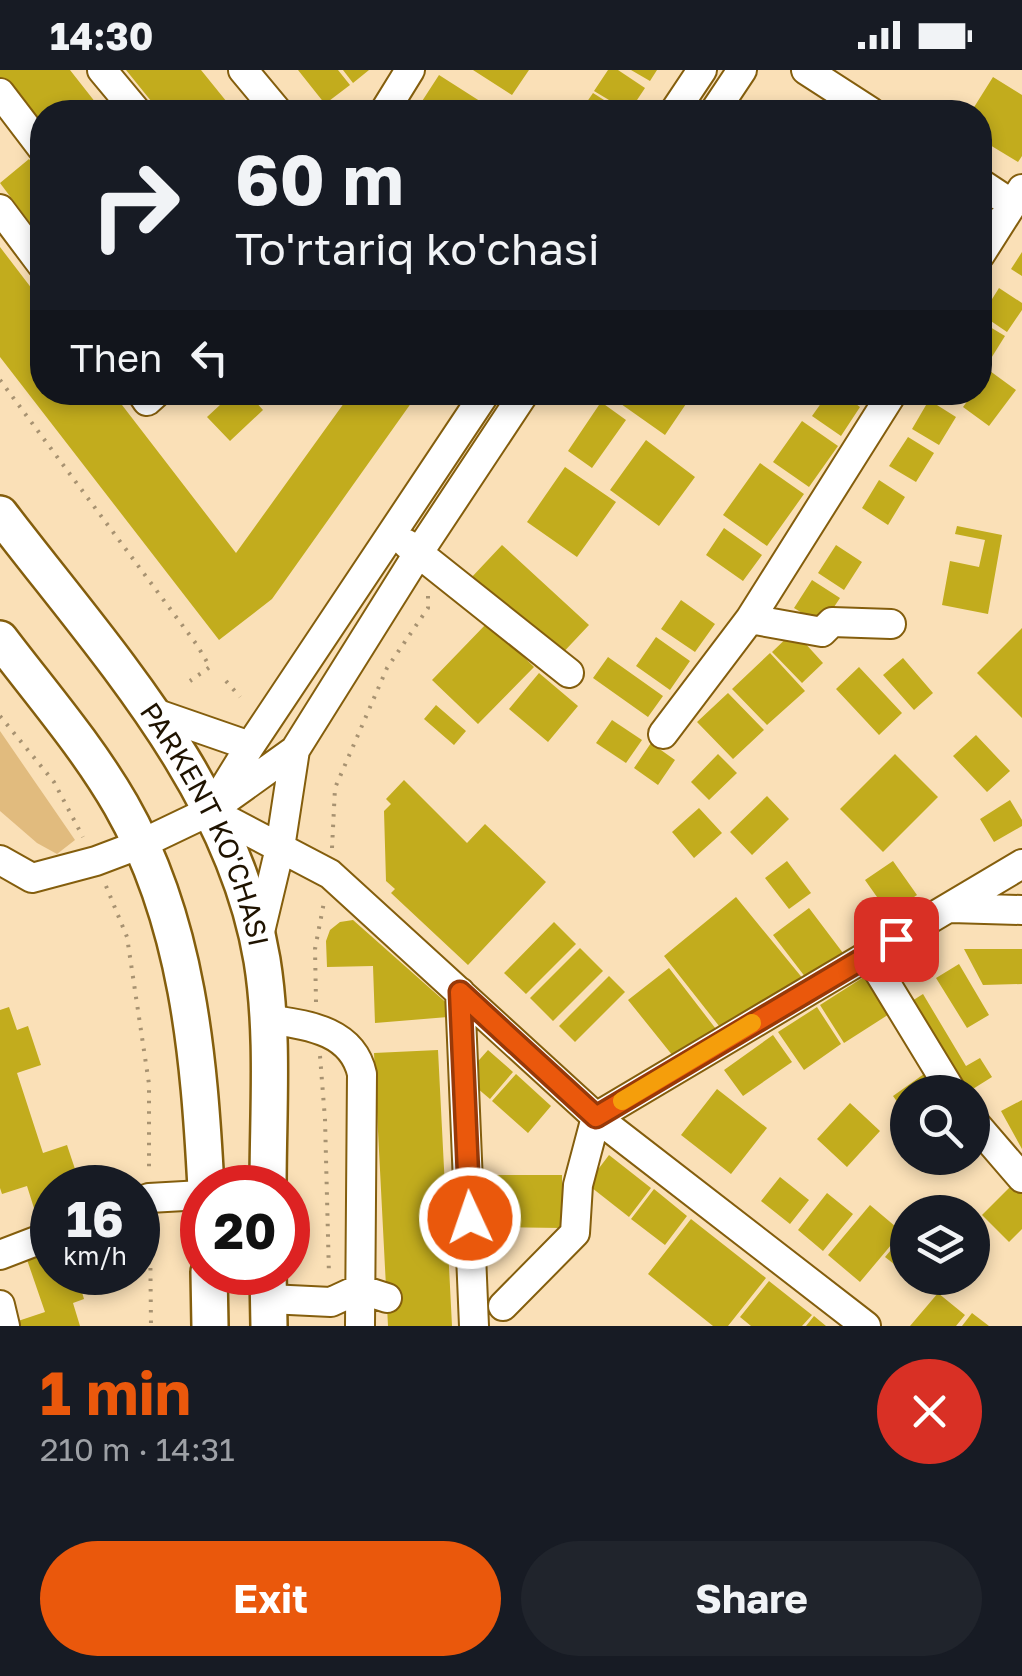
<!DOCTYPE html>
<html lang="en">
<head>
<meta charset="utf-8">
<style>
	body { margin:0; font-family:"Golos Text",sans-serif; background:#20242c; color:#f1f3f6; height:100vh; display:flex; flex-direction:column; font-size:38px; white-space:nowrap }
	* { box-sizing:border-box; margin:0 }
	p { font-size:32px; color:#9ea1a6 }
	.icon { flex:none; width:55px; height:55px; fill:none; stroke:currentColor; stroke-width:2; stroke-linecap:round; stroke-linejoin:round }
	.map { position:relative; height:1256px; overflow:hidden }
	.side { display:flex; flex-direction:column; background:#171b24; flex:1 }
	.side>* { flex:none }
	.banner { position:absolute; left:30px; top:30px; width:962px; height:305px; border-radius:40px; box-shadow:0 5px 15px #0003; background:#171b24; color:#f1f3f6; overflow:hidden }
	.controls { position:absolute; left:890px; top:1005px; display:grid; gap:20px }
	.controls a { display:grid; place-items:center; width:100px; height:100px; border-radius:50%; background:#171b24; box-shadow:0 5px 15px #0003; font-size:50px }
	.speed { position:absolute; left:30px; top:1095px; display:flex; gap:20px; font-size:50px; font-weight:700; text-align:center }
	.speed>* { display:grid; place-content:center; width:130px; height:130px; border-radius:50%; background:#171b24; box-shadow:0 5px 15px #0003; line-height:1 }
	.speed small { font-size:25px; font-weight:400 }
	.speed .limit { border:15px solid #d22; background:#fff; color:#111 }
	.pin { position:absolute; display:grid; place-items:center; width:85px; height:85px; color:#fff; margin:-42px; border-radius:20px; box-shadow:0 5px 15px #0006 }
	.me { position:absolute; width:110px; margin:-55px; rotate:357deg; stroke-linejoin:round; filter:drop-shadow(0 0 8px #0008) }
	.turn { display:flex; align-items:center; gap:35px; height:210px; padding:0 40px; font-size:45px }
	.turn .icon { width:130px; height:130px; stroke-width:2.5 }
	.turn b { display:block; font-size:70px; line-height:85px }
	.then { display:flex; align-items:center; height:95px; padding:0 40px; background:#0003; gap:20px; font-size:38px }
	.round { display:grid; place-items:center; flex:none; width:105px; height:105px; border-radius:52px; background:#20242c }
	.summary { display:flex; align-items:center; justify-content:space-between; height:170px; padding:0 40px }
	h1 { font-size:60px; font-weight:700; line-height:75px; color:#ea580c }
	.button { display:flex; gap:20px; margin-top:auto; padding:20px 40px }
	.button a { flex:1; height:115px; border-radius:60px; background:#ea580c; color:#fff; font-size:40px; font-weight:700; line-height:115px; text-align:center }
	.button a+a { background:#20242c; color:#f1f3f6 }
	.status { display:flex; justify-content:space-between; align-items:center; height:70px; padding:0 50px; background:#171b24; direction:ltr }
	.status svg { height:28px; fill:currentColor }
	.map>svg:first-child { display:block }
	.green { fill:#e1bb7e }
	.building { fill:#c2ac1d }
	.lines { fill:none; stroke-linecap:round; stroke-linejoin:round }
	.minor-casing { stroke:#845e0d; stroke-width:32 }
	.major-casing { stroke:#845e0d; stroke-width:40 }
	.path { stroke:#a79271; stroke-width:4; stroke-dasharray:2.5 8; stroke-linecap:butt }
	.minor { stroke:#fff; stroke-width:28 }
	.major { stroke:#fff; stroke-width:35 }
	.route-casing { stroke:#983908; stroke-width:25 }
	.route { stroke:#ea580c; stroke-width:18 }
	.slow { stroke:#f59e0b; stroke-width:18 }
	.labels { text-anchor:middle; stroke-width:9; stroke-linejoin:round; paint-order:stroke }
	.street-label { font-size:28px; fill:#1f1300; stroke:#fae0b7 }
</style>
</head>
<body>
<div class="status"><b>14:30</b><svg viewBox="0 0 49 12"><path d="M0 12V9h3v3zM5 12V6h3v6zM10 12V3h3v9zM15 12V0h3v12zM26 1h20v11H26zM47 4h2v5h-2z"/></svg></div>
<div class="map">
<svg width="1022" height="1256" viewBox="0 0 1022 1256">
	<rect width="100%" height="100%" fill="#fae0b7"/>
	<path class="green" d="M 0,661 L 75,770 L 57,784 L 37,773 L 0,741 Z"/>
	<path class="building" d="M 0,0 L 70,0 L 103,42 L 42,42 L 42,60 L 0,7 Z
		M 126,0 L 201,0 L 235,42 L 160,42 Z
		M 298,0 L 338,0 L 350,15 L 325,34 Z
		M 343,0 L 369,0 L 353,13 Z
		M 473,0 L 529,0 L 512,25 Z
		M 608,0 L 618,0 L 645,18 L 629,42 L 594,21 Z
		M 631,0 L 657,0 L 650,11 Z
		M 439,5 L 497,42 L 415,42 Z
		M 993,7 L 1022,25 L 1022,86 L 1018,92 L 980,69 L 980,42 L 971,42 Z
		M 593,23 L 623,42 L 580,42 Z
		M 29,89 L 42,106 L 42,169 L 0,113 Z
		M 0,177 L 42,232 L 42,322 L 112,322 L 236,483 L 352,322 L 419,322 L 272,529 L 219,570 L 0,287 Z
		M 1022,182 L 1022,206 L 1011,199 Z
		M 999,218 L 1022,233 L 1022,240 L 1007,262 L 982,245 Z
		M 980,251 L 1005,266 L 985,298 L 980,294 Z
		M 990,301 L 1016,320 L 989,356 L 963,337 L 974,322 L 980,322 L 980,315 Z
		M 234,322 L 247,322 L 263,340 L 230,371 L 207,347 Z
		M 604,322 L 676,322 L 688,331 L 665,365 Z
		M 829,322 L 840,322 L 860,337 L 841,366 L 812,346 Z
		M 929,330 L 956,347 L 939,375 L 912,359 Z
		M 601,332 L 626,350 L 592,398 L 568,381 Z
		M 802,351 L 838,376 L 809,417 L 773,392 Z
		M 908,367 L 934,383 L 916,412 L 889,396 Z
		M 646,370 L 695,407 L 659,456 L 610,420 Z
		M 760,393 L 804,424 L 767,476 L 723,445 Z
		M 565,397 L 616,432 L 577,487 L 527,452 Z
		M 879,410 L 905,427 L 888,455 L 862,438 Z
		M 957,456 L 1002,465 L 988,544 L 942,535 L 950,491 L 979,497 L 985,470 L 955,464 Z
		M 724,458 L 762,485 L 743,511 L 706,485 Z
		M 502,475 L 589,555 L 557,589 L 470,509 Z
		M 836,475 L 862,492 L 844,520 L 818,503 Z
		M 812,510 L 840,528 L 822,555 L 794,538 Z
		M 681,530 L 715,554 L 695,582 L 661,559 Z
		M 488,552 L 534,597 L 478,654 L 432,610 Z
		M 1022,558 L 1022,648 L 977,603 Z
		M 794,561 L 823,593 L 802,613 L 772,582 Z
		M 656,567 L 690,591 L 670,620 L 636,596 Z
		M 770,583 L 805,621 L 767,655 L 732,619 Z
		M 608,587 L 663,626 L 648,647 L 593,608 Z
		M 903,588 L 933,623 L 914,640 L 883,605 Z
		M 859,597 L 902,643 L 879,665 L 836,619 Z
		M 539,603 L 578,636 L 548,672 L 509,639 Z
		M 728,623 L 764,660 L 733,689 L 697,652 Z
		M 436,635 L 466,661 L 454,675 L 424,649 Z
		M 612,650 L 642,670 L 626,693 L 596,673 Z
		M 976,665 L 1010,701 L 987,722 L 953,686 Z
		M 651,673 L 675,690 L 658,715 L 634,698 Z
		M 718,684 L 737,703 L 709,730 L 691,712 Z
		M 895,684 L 938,727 L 883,782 L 840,739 Z
		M 404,710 L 467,773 L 485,754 L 546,812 L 468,895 L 391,823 L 395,819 L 386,811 L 384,741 L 391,734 L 386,729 Z
		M 767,726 L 789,749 L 752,785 L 730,762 Z
		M 1010,730 L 1022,750 L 1022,756 L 994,772 L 980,749 Z
		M 699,738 L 722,763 L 694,788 L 672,762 Z
		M 787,791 L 811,823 L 789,839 L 765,808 Z
		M 893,791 L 917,825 L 889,844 L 865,810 Z
		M 736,827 L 804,910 L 723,961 L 664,886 Z
		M 809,838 L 843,883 L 806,908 L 773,865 Z
		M 353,850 L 450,936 L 448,947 L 375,953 L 373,896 L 327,897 L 326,871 L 330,860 L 340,852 Z
		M 554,852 L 576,874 L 526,924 L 504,903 Z
		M 580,878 L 603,901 L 553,951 L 530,928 Z
		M 964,879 L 1022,879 L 1022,914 L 983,915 Z
		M 959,894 L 989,945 L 967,958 L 936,908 Z
		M 669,898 L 719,963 L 677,991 L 628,930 Z
		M 870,903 L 894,941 L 844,973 L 820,935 Z
		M 609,906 L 625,922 L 575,972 L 559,956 Z
		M 923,924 L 966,996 L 980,988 L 992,1007 L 968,1022 L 957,1022 L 904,936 Z
		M 9,937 L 17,960 L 28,956 L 41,995 L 17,1003 L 43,1083 L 67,1075 L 80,1114 L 52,1118 L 52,1150 L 39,1154 L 27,1116 L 2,1124 L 0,1118 L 0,940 Z
		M 817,937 L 841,974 L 804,1000 L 778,962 Z
		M 773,965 L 792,992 L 743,1026 L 724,1000 Z
		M 438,980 L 452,1256 L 388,1256 L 374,983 Z
		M 488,980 L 513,1002 L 490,1029 L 464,1007 Z
		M 931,999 L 947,1022 L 908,1022 L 908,1047 L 893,1026 Z
		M 516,1004 L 551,1036 L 528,1063 L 492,1031 Z
		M 717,1019 L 767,1058 L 731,1104 L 681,1065 Z
		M 1022,1030 L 1022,1079 L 1001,1041 Z
		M 850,1033 L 880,1061 L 847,1097 L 817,1069 Z
		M 609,1085 L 651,1118 L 629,1147 L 587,1114 Z
		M 933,1088 L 958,1088 L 942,1099 Z
		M 485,1105 L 562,1105 L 562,1158 L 485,1157 Z
		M 780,1107 L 809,1130 L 790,1154 L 761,1131 Z
		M 1014,1113 L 1022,1121 L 1022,1159 L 1009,1172 L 982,1145 Z
		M 654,1119 L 687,1146 L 665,1175 L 631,1149 Z
		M 827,1123 L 853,1144 L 823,1181 L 798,1160 Z
		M 870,1135 L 902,1162 L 860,1212 L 828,1185 Z
		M 691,1149 L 766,1208 L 728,1256 L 713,1256 L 648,1204 Z
		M 908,1160 L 908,1205 L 885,1187 Z
		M 52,1172 L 52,1202 L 76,1202 L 84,1229 L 73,1233 L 80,1256 L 16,1256 L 15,1252 L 45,1242 L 24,1181 Z
		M 911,1208 L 944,1208 L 931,1224 Z
		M 769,1211 L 812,1245 L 802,1256 L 751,1256 L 740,1247 Z
		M 938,1223 L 965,1245 L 956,1256 L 910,1256 Z
		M 972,1243 L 989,1256 L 962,1256 Z
		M 814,1246 L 826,1256 L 806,1256 Z"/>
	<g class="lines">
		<g class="minor-casing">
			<path id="minor" d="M 102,0 L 137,42
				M 243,0 L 278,42
				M 806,0 L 871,42
				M 0,23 L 42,78
				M 384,42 L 410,0
				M 674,42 L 702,0
				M 714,42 L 742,0
				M 980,113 L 1012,134
				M 0,139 L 42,195
				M 980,185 L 1022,119
				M 141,322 L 147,331 L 157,322
				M 407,474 L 569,603
				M 750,549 L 822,562 L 832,552 L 891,554
				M 149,641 L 250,676
				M 663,664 L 750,549 L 893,322
				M 216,731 L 250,676 L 486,322
				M 210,741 L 330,804 L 596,1047 L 866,1256
				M 0,790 L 32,808 L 96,791 L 141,774 L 210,741 L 295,680 L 419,482 L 525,322
				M 951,838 L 1022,840
				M 258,870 L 280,778 L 295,680
				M 868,884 L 952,1022
				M 460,922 L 474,1256
				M 267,949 C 305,955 352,959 362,1004 L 360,1256
				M 972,1050 L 1022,1108
				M 138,1132 L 149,1128 L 202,1125
				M 0,1185 L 52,1165
				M 269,1229 L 331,1232 L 359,1219 L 387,1228
				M 0,1235 L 5,1256
				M 503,1236 L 575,1163 L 578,1115 L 596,1047 L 1022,794"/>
		</g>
		<g class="major-casing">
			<g id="major">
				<path id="s1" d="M 0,444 C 103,579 233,717 262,890 C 274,964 268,1043 268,1118"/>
				<path d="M 0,569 C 41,623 87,676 121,735 C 188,852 199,986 206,1118"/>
				<path d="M 209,1202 L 210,1256"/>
				<path d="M 268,1202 L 269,1256"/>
			</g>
		</g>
		<path class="path" d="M 0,310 L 197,575 L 210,597 L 190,611
			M 226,611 L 240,627
			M 0,646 L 54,712 L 83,767
			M 332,778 L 335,718 L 387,598 L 428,538 L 428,524
			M 106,816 L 127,867 L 149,1014 L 149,1101
			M 316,932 L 315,879 L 324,832
			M 320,986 L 325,1049 L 329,1206
			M 150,1156 L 151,1256"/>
		<use href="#minor" class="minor"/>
		<use href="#major" class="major"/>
	</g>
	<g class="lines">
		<g class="route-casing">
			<path id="route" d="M 470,1148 L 460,922 L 596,1047 L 896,869"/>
		</g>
		<use href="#route" class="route"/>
		<path class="slow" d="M 622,1031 L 752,953"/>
	</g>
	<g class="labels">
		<g class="street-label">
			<text dy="10" stroke="none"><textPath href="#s1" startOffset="375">PARKENT KO'CHASI</textPath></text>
		</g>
	</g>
</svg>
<div class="controls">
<a><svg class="icon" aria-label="search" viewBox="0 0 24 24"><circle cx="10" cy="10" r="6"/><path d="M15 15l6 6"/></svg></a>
<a><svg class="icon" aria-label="layers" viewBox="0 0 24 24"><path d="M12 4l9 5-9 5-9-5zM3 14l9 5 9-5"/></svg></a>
</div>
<div class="speed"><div>16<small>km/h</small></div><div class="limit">20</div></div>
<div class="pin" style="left:896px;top:869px;background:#d93025"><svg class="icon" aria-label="arrive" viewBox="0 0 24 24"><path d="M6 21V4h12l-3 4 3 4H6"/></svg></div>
<svg class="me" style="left:470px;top:1148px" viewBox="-20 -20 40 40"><circle r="17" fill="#ea580c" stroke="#fff" stroke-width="3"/><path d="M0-11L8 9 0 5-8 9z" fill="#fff"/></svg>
<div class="banner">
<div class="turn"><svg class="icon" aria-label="right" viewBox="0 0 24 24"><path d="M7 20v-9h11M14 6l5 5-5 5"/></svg><div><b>60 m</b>To'rtariq ko'chasi</div></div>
<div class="then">Then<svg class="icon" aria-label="left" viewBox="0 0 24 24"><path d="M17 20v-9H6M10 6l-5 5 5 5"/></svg></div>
</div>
</div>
<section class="side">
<div class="summary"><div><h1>1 min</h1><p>210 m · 14:31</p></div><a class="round" style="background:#d93025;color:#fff"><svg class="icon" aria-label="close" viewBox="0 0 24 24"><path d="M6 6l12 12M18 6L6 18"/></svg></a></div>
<div class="button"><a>Exit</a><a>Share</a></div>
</section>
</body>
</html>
